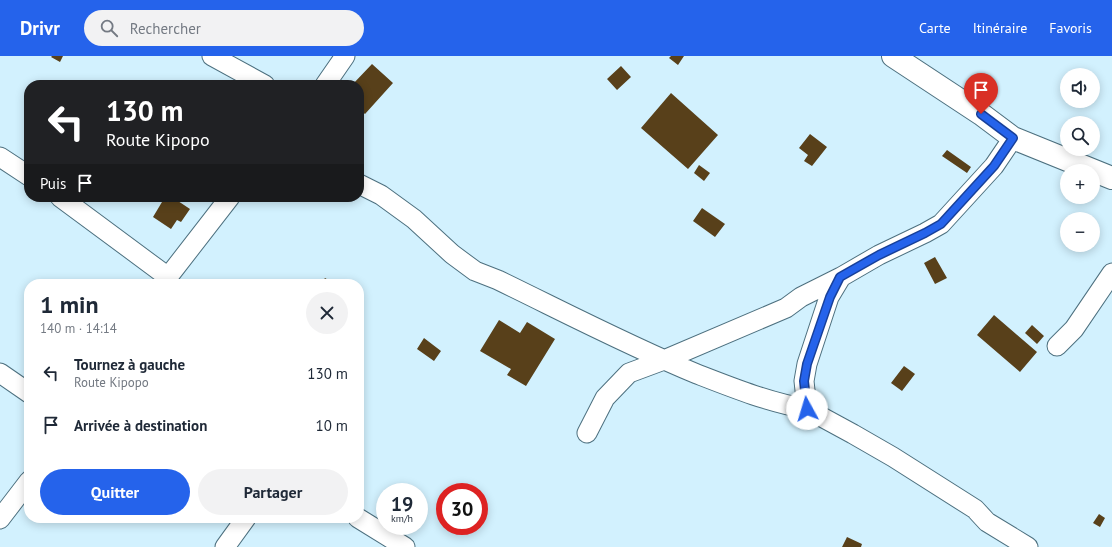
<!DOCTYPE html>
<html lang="fr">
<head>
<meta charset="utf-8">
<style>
	body { margin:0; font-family:"PT Sans",sans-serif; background:#f2f2f3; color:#1f2937; height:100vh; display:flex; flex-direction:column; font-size:15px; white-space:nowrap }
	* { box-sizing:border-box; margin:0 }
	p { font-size:13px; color:#747a83 }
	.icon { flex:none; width:22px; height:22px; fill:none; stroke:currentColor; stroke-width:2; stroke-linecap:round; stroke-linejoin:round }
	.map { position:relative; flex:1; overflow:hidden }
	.sheet { position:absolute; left:24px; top:223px; width:340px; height:244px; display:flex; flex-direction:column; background:#fff; border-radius:16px; box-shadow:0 2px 10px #0003 }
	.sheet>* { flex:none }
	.guide { position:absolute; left:24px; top:24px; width:340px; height:122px; border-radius:16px; box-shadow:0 2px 10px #0003; background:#202124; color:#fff; overflow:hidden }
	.tools { position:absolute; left:1060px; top:12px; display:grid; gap:8px }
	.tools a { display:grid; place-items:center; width:40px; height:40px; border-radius:50%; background:#fff; box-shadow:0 2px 10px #0003; font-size:20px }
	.speed { position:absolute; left:376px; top:427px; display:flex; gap:8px; font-size:20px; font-weight:700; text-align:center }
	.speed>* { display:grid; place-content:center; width:52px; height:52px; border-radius:50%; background:#fff; box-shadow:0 2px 10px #0003; line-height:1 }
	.speed small { font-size:10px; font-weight:400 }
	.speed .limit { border:6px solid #d22; background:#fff; color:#111 }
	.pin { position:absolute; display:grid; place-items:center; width:34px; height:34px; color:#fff; margin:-41px -17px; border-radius:50% 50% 50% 0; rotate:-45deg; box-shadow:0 0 4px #0007 }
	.pin .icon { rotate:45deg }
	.me { position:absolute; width:44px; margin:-22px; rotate:354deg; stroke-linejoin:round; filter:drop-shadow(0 0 3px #0008) }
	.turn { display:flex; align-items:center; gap:14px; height:84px; padding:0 16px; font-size:18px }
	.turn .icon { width:52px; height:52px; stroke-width:2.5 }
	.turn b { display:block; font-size:28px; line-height:34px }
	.then { display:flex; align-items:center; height:38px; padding:0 16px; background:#0003; gap:8px; font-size:15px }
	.round { display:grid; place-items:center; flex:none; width:42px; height:42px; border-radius:21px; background:#f2f2f3 }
	.headline { display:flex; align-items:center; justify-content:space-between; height:68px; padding:0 16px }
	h1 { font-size:24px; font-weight:600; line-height:30px }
	.primary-button { display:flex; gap:8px; margin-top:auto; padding:8px 16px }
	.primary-button a { flex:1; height:46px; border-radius:24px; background:#2563eb; color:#fff; font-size:16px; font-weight:600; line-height:46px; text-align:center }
	.primary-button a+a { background:#f2f2f3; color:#1f2937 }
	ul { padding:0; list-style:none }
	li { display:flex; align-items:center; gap:12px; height:52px; padding:0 16px }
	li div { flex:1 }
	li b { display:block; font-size:15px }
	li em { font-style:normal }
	header { display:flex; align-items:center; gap:24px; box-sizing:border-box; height:56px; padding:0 20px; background:#2563eb; color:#fff }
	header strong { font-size:19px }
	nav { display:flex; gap:22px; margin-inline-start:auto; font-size:14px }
	.search { width:280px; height:36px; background:#f2f2f3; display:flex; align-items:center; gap:10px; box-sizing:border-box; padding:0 14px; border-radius:22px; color:#747a83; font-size:15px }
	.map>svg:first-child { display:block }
	.building { fill:#58401a }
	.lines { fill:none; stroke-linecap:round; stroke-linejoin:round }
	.street-casing { stroke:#4d707f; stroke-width:21 }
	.secondary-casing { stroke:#4d707f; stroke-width:24 }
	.street { stroke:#fff; stroke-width:19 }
	.secondary { stroke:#fff; stroke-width:22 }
	.route-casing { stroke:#184099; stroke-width:10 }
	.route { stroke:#2563eb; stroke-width:7 }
</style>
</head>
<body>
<header>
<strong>Drivr</strong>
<div class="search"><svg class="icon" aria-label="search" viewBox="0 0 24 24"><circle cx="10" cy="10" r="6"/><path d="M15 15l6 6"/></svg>Rechercher</div>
<nav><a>Carte</a><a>Itinéraire</a><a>Favoris</a></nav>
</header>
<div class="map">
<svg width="1112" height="491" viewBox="0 0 1112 491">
	<rect width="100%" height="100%" fill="#d2f1fe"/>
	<path class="building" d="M 52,0 L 63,0 L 60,6 L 51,1 Z
		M 671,0 L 684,0 L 678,9 L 669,2 Z
		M 372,8 L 393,27 L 365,58 L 359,53 L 359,29 L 352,29 Z
		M 621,10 L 631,21 L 617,34 L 607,23 Z
		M 671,37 L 718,79 L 688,113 L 641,72 Z
		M 810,78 L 827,91 L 812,110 L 804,105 L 808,99 L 799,92 Z
		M 947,94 L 971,111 L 967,117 L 942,100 Z
		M 699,109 L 710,117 L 704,125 L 694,117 Z
		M 165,141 L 172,141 L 190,153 L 181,166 L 177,164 L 171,173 L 153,161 Z
		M 702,152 L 725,168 L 715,181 L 693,165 Z
		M 935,201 L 947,222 L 935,228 L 924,207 Z
		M 325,222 L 335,228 L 321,228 Z
		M 994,259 L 1037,296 L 1020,316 L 977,279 Z
		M 499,264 L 520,277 L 527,266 L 555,283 L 526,330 L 507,319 L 511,313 L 480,295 Z
		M 1032,269 L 1044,280 L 1037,288 L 1025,277 Z
		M 424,282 L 441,295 L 434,305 L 417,293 Z
		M 904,310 L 915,318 L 902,335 L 891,327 Z
		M 1099,458 L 1105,462 L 1100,471 L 1093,467 Z
		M 847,481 L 862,488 L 861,491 L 842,491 Z"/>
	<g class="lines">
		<g class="street-casing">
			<path id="street" d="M 212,0 L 265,29
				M 325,29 L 345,0
				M 0,101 L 29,120
				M 359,128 L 381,139 L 414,163 L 452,198 L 475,215 L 498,224 C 564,256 629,290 697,318 C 733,332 768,346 807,353 L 804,325 L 807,308 L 829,241 L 841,221 L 879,199 L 925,177 L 941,168 L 994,110 L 1013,82
				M 60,141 L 168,221
				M 163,228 L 168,221 L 230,141
				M 1057,290 L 1074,273 L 1112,217
				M 0,317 L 29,337
				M 807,353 L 853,378 L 893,401 L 975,453 L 987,466 L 1028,491
				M 587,377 L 605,342 L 629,317 L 664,304 L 786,252 L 801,241 L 841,221
				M 358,462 L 405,491
				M 0,463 L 29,425
				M 225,491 L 246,462"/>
		</g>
		<g class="secondary-casing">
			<path id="secondary" d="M 893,0 L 981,58 L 1013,82 L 1112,122"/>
		</g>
		<use href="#street" class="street"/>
		<use href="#secondary" class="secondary"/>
	</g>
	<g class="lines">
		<g class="route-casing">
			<path id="route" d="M 807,353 L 804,325 L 807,308 L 830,241 L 840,221 L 879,199 L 925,177 L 941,168 L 994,110 L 1013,82 L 981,58"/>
		</g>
		<use href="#route" class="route"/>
	</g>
</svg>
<div class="tools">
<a><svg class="icon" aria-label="sound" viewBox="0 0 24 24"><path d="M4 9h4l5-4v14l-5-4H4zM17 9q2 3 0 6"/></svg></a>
<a><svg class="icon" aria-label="search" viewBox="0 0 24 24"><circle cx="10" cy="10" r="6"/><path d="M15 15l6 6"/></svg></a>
<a>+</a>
<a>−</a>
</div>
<div class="speed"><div>19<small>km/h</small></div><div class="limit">30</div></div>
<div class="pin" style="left:981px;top:58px;background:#d93025"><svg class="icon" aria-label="arrive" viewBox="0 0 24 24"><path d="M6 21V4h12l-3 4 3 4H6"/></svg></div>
<svg class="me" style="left:807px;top:353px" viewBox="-20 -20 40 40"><circle r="19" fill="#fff"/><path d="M0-13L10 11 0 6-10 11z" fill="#2563eb"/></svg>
<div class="guide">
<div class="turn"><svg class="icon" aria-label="left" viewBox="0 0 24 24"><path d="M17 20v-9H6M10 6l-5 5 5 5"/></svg><div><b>130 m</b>Route Kipopo</div></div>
<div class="then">Puis<svg class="icon" aria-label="arrive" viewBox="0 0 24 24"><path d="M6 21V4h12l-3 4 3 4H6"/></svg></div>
</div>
<section class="sheet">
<div class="headline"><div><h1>1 min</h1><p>140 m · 14:14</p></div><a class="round"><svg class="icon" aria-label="close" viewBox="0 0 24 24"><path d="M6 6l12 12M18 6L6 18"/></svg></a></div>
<ul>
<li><svg class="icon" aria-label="left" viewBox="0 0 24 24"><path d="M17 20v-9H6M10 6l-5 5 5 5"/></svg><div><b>Tournez à gauche</b><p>Route Kipopo</p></div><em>130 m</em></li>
<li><svg class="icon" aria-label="arrive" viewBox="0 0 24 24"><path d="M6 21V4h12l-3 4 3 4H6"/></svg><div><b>Arrivée à destination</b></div><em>10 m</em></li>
</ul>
<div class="primary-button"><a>Quitter</a><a>Partager</a></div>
</section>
</div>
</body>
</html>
